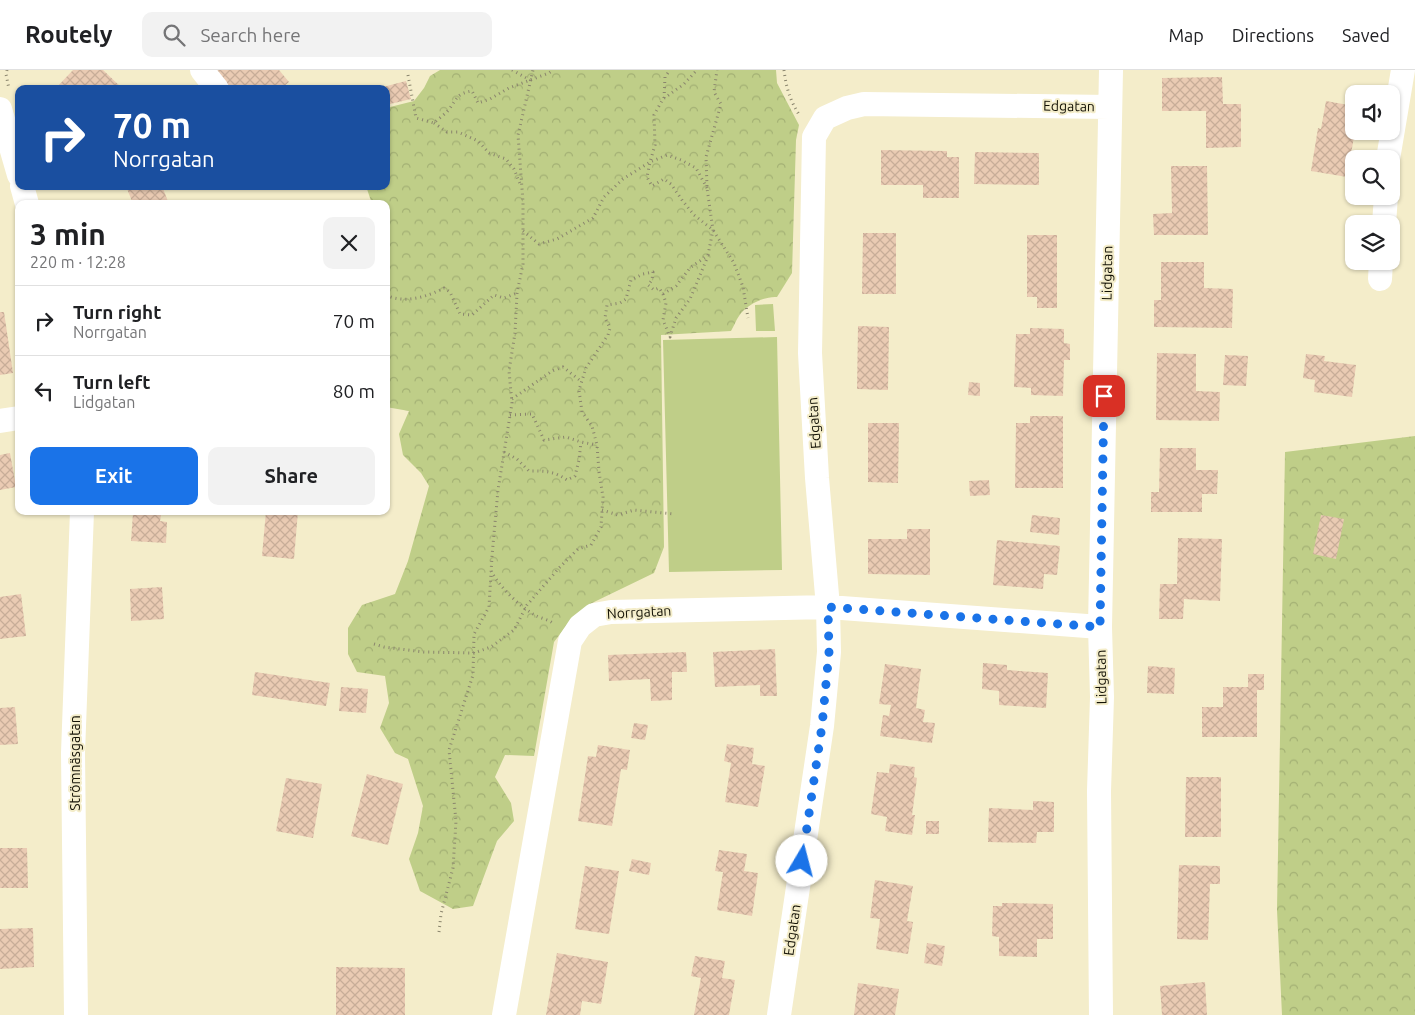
<!DOCTYPE html>
<html lang="en">
<head>
<meta charset="utf-8">
<style>
	body { margin:0; font-family:Ubuntu,sans-serif; background:#f2f2f2; color:#202124; height:100vh; display:flex; flex-direction:column; font-size:19px; white-space:nowrap }
	* { box-sizing:border-box; margin:0 }
	p { font-size:16px; color:#757577 }
	.icon { flex:none; width:28px; height:28px; fill:none; stroke:currentColor; stroke-width:2; stroke-linecap:round; stroke-linejoin:round }
	.map { position:relative; flex:1; overflow:hidden }
	.side { position:absolute; left:15px; top:130px; width:375px; height:315px; display:flex; flex-direction:column; background:#fff; border-radius:10px; box-shadow:0 1px 4px #0004 }
	.side>* { flex:none }
	.guide { position:absolute; left:15px; top:15px; width:375px; height:105px; border-radius:10px; box-shadow:0 1px 4px #0004; background:#1a4fa0; color:#fff; overflow:hidden }
	.controls { position:absolute; left:1345px; top:15px; display:grid; gap:10px }
	.controls a { display:grid; place-items:center; width:55px; height:55px; border-radius:10px; background:#fff; box-shadow:0 1px 4px #0004; font-size:25px }
	.pin { position:absolute; display:grid; place-items:center; width:42px; height:42px; color:#fff; margin:-21px; border-radius:10px; box-shadow:0 2px 8px #0006 }
	.me { position:absolute; width:55px; margin:-28px; rotate:8deg; stroke-linejoin:round; filter:drop-shadow(0 0 4px #0008) }
	.turn { display:flex; align-items:center; gap:18px; height:105px; padding:0 15px; font-size:22px }
	.turn .icon { width:65px; height:65px; stroke-width:2.5 }
	.turn b { display:block; font-size:35px; line-height:42px }
	.round { display:grid; place-items:center; flex:none; width:52px; height:52px; border-radius:10px; background:#f2f2f2 }
	.summary { display:flex; align-items:center; justify-content:space-between; height:85px; padding:0 15px }
	h1 { font-size:30px; font-weight:600; line-height:38px }
	.action { display:flex; gap:10px; margin-top:auto; padding:10px 15px }
	.action a { flex:1; height:58px; border-radius:10px; background:#1a73e8; color:#fff; font-size:20px; font-weight:600; line-height:58px; text-align:center }
	.action a+a { background:#f2f2f2; color:#202124 }
	ul { padding:0; list-style:none }
	li { display:flex; align-items:center; gap:15px; height:70px; padding:0 15px; border-top:1px solid #e0e0e0 }
	li div { flex:1 }
	li b { display:block; font-size:19px }
	li em { font-style:normal }
	header { display:flex; align-items:center; gap:30px; box-sizing:border-box; height:70px; padding:0 25px; background:#fff; border-bottom:1px solid #e0e0e0 }
	header strong { font-size:24px }
	nav { display:flex; gap:28px; margin-inline-start:auto; font-size:18px }
	.search { width:350px; height:45px; background:#f2f2f2; display:flex; align-items:center; gap:12px; box-sizing:border-box; padding:0 18px; border-radius:10px; color:#757577; font-size:19px }
	.map>svg:first-child { display:block }
	.forest { fill:url(#forest-crowns) }
	.pitch { fill:#bfce88 }
	.building { fill:url(#building-cross-hatch) }
	.lines { fill:none; stroke-linecap:round; stroke-linejoin:round }
	.path { stroke:#8a856d; stroke-width:3; stroke-dasharray:1 4; stroke-linecap:butt }
	.minor { stroke:#fff; stroke-width:24 }
	.route { stroke:#1a73e8; stroke-width:9; stroke-dasharray:0 16.2 }
	.labels { text-anchor:middle; stroke-width:4; stroke-linejoin:round; paint-order:stroke }
	.street-label { font-size:14px; fill:#131105; stroke:#f4edca }
</style>
</head>
<body>
<header>
<strong>Routely</strong>
<div class="search"><svg class="icon" aria-label="search" viewBox="0 0 24 24"><circle cx="10" cy="10" r="6"/><path d="M15 15l6 6"/></svg>Search here</div>
<nav><a>Map</a><a>Directions</a><a>Saved</a></nav>
</header>
<div class="map">
<svg width="1415" height="945" viewBox="0 0 1415 945">
	<defs>
		<pattern id="forest-crowns" width="20" height="18" patternUnits="userSpaceOnUse" patternTransform="scale(1.25)"><rect width="20" height="18" fill="#bfce88"/><path d="M2 6a3 3 0 1 1 6 0M12 15a3 3 0 1 1 6 0" fill="none" stroke="#a3b074"/></pattern>
		<pattern id="building-cross-hatch" width="8" height="8" patternUnits="userSpaceOnUse" patternTransform="scale(1.25)"><rect width="8" height="8" fill="#eacbb3"/><path d="M0 0l8 8M0 8l8-8" fill="none" stroke="#c8ad98"/></pattern>
	</defs>
	<rect width="100%" height="100%" fill="#f4edca"/>
	<path class="forest" d="M 440,0 L 776,0 L 777,13 L 799,55 L 796,70 L 792,203 L 777,227 C 764,226 746,235 739,246 C 736,250 734,256 731,261 L 661,265 L 664,477 L 654,503 L 592,533 L 570,551 L 554,572 L 534,686 L 505,685 L 495,707 L 511,733 L 514,751 L 497,771 L 473,836 L 453,839 L 420,821 L 409,789 L 418,763 L 423,736 L 408,689 L 395,683 L 380,658 L 389,633 L 385,606 L 357,602 L 348,584 L 348,558 L 362,535 L 395,524 L 408,491 L 429,416 L 421,403 L 403,385 L 399,364 L 409,341 L 386,337 L 386,134 L 372,134 L 366,116 L 386,116 L 386,38 L 414,31 L 424,18 L 430,6 Z
		M 1415,366 L 1415,945 L 1282,945 L 1277,840 L 1285,382 Z"/>
	<path class="pitch" d="M 773,234 L 775,261 L 756,261 L 755,235 Z
		M 777,267 L 782,500 L 669,502 L 663,270 Z"/>
	<path class="building" d="M 73,0 L 103,0 L 123,19 L 55,19 Z
		M 212,0 L 279,0 L 289,12 L 281,19 L 228,19 Z
		M 1222,7 L 1223,34 L 1241,34 L 1241,77 L 1206,78 L 1206,41 L 1162,41 L 1162,8 Z
		M 406,11 L 411,29 L 386,35 L 386,19 L 379,18 Z
		M 1326,31 L 1354,36 L 1354,61 L 1355,61 L 1347,107 L 1311,101 L 1318,58 L 1321,59 Z
		M 881,80 L 947,81 L 947,87 L 959,87 L 959,128 L 923,128 L 923,115 L 881,115 Z
		M 975,82 L 1039,83 L 1039,115 L 974,114 Z
		M 1171,96 L 1207,96 L 1208,165 L 1154,165 L 1153,144 L 1172,143 Z
		M 126,116 L 154,116 L 155,119 L 162,116 L 169,134 L 133,134 Z
		M 863,163 L 896,163 L 896,224 L 862,224 Z
		M 1027,165 L 1057,165 L 1057,238 L 1037,238 L 1037,227 L 1027,227 Z
		M 1161,192 L 1204,192 L 1204,218 L 1233,219 L 1232,258 L 1154,257 L 1154,230 L 1161,230 Z
		M 0,242 L 4,242 L 13,303 L 0,305 Z
		M 858,256 L 889,257 L 888,320 L 857,319 Z
		M 1030,258 L 1064,259 L 1064,273 L 1070,274 L 1070,290 L 1064,290 L 1063,326 L 1031,325 L 1031,318 L 1014,317 L 1016,264 L 1030,264 Z
		M 1157,283 L 1196,284 L 1196,321 L 1220,322 L 1219,351 L 1156,350 Z
		M 1306,284 L 1325,286 L 1324,291 L 1356,295 L 1352,327 L 1314,322 L 1315,310 L 1303,308 Z
		M 1225,285 L 1248,286 L 1246,316 L 1223,315 Z
		M 969,312 L 980,313 L 980,326 L 968,325 Z
		M 1030,346 L 1063,346 L 1063,418 L 1015,418 L 1016,353 L 1030,353 Z
		M 868,353 L 899,353 L 898,413 L 868,412 Z
		M 1160,378 L 1196,378 L 1196,400 L 1218,400 L 1217,424 L 1202,424 L 1202,442 L 1151,442 L 1151,422 L 1159,422 Z
		M 10,383 L 16,417 L 0,420 L 0,385 Z
		M 989,410 L 990,425 L 970,426 L 969,411 Z
		M 266,441 L 298,441 L 294,489 L 262,486 Z
		M 133,443 L 161,445 L 160,451 L 167,452 L 166,473 L 131,471 Z
		M 1032,445 L 1060,448 L 1059,465 L 1030,462 Z
		M 1321,445 L 1344,449 L 1336,489 L 1313,484 Z
		M 907,459 L 930,459 L 930,505 L 868,504 L 868,469 L 907,469 Z
		M 1178,468 L 1222,469 L 1220,531 L 1184,529 L 1183,549 L 1159,549 L 1160,514 L 1177,514 Z
		M 997,470 L 1060,476 L 1057,505 L 1044,504 L 1043,519 L 993,515 Z
		M 162,517 L 164,549 L 131,551 L 130,519 Z
		M 21,524 L 26,566 L 0,569 L 0,527 Z
		M 775,579 L 777,626 L 760,626 L 760,615 L 715,617 L 713,582 Z
		M 686,582 L 687,602 L 672,602 L 672,630 L 651,631 L 650,609 L 609,611 L 608,585 Z
		M 983,593 L 1007,595 L 1007,600 L 1048,603 L 1046,638 L 999,635 L 999,621 L 982,619 Z
		M 885,594 L 921,599 L 916,638 L 925,640 L 923,652 L 935,653 L 932,673 L 880,666 L 883,645 L 889,646 L 891,635 L 879,634 Z
		M 1148,596 L 1175,598 L 1174,624 L 1147,623 Z
		M 255,602 L 330,613 L 326,636 L 252,625 Z
		M 1248,604 L 1264,604 L 1264,620 L 1257,620 L 1257,667 L 1202,667 L 1202,637 L 1223,637 L 1223,617 L 1248,617 Z
		M 341,617 L 368,619 L 366,643 L 339,641 Z
		M 15,637 L 18,674 L 0,675 L 0,638 Z
		M 634,653 L 648,655 L 645,670 L 631,668 Z
		M 727,674 L 754,678 L 752,694 L 765,696 L 758,737 L 725,732 L 731,693 L 724,691 Z
		M 598,675 L 630,680 L 627,700 L 621,699 L 612,756 L 578,751 L 588,686 L 596,687 Z
		M 890,694 L 915,697 L 914,707 L 917,708 L 912,745 L 915,745 L 912,765 L 885,761 L 887,747 L 871,744 L 877,702 L 889,703 Z
		M 367,704 L 403,714 L 388,775 L 351,766 Z
		M 1186,707 L 1221,707 L 1221,767 L 1185,767 Z
		M 286,708 L 322,714 L 313,768 L 276,761 Z
		M 1033,731 L 1054,732 L 1054,762 L 1037,762 L 1036,773 L 988,772 L 989,738 L 1033,740 Z
		M 926,751 L 939,751 L 939,764 L 926,764 Z
		M 0,778 L 27,778 L 28,818 L 0,818 Z
		M 719,780 L 747,784 L 744,801 L 758,803 L 752,846 L 717,840 L 723,802 L 715,801 Z
		M 632,789 L 651,793 L 649,805 L 629,801 Z
		M 1179,795 L 1220,796 L 1220,814 L 1210,814 L 1208,870 L 1177,869 Z
		M 585,796 L 619,801 L 609,864 L 575,859 Z
		M 875,810 L 913,816 L 907,851 L 913,852 L 908,884 L 876,879 L 880,849 L 870,848 Z
		M 1002,833 L 1053,834 L 1053,869 L 1037,869 L 1037,887 L 999,886 L 999,867 L 992,866 L 993,836 L 1002,836 Z
		M 33,858 L 34,897 L 0,899 L 0,859 Z
		M 927,873 L 945,876 L 942,896 L 924,893 Z
		M 557,883 L 608,892 L 601,934 L 582,931 L 580,945 L 546,945 Z
		M 695,886 L 725,891 L 722,908 L 735,910 L 729,945 L 694,945 L 701,908 L 691,906 Z
		M 336,897 L 405,898 L 405,945 L 336,945 Z
		M 1205,912 L 1207,945 L 1162,945 L 1160,916 Z
		M 858,913 L 899,919 L 895,945 L 854,945 Z"/>
	<g class="lines">
		<path class="path" d="M 7,0 L 6,4 L 9,19
			M 512,0 L 530,10
			M 784,0 C 786,17 790,31 800,46
			M 408,5 L 416,48 L 434,53 C 439,48 446,44 450,38 C 457,28 458,23 472,21 L 478,33 L 490,29 L 509,18 L 549,3 L 553,0
			M 664,28 L 665,7 L 670,0
			M 434,53 L 447,62 L 458,62 L 478,71 L 489,83 L 506,89 L 514,99 L 520,114
			M 707,118 L 696,98 L 681,90 L 667,85 L 650,92 L 647,107 L 652,116 L 664,109 L 671,114 L 682,130 L 694,145 L 713,160 L 734,193 L 743,217 L 748,248
			M 523,161 L 539,174 L 557,169 L 593,148 L 604,127 L 623,109 L 650,92 L 655,75 L 654,45 L 663,29 L 684,14 L 697,0
			M 663,224 L 666,233 L 663,250 L 670,267 L 676,248 L 690,229 L 708,186
			M 386,225 C 404,234 427,227 444,218 L 450,222 L 460,244 L 472,245 L 494,225 L 504,228 L 517,223
			M 512,329 L 552,301 L 563,297 L 582,312
			M 510,345 L 532,344 L 544,370 L 566,367 L 581,372 L 597,375
			M 504,382 L 517,389 L 529,401 C 545,401 554,401 567,410 L 575,406 L 579,390 L 581,372
			M 602,440 L 618,445 L 634,440 L 674,444
			M 491,501 C 500,517 517,534 533,544 C 539,548 548,549 554,554
			M 374,574 L 384,577 L 424,582 L 474,583 L 491,577 L 514,560 L 527,535 L 559,498 L 578,479 L 591,475 L 601,457 L 603,427 L 599,402 L 597,375 L 592,356 L 582,342 L 579,320 L 586,298 L 608,265 L 610,258 L 605,248 L 607,235 L 620,233 L 626,229 L 631,210 L 643,204 L 653,202 L 652,210 L 648,215 L 654,220 L 659,218 L 663,224 L 676,216 L 690,198 L 708,185 L 713,160 L 707,118 L 706,87 L 721,34 L 714,22 L 717,0
			M 439,862 L 441,844 L 453,798 L 456,751 L 449,680 L 473,605 L 474,564 L 489,537 L 492,486 L 498,420 L 512,333 L 509,301 L 515,263 L 517,223 L 523,194 L 523,132 L 518,65 L 533,0"/>
		<path class="minor" d="M 202,0 L 217,19
			M 0,39 L 19,105
			M 1388,89 L 1403,0
			M 22,116 L 27,134
			M 1384,154 L 1386,126
			M 1380,209 L 1381,191
			M 0,351 L 19,348
			M 76,945 L 73,683 L 82,441
			M 504,945 L 570,571 L 580,556 L 594,545 L 611,542 L 828,537 L 1100,557
			M 779,945 L 822,656 L 829,582 L 828,537 L 817,408 L 810,283 L 814,67 L 825,48 L 847,38 L 864,34 L 1110,37
			M 1101,945 L 1099,721 L 1102,627 L 1100,557 L 1111,0"/>
	</g>
	<g class="lines">
		<path class="route" d="M 802,791 L 822,656 L 829,582 L 828,537 L 1100,557 L 1104,326"/>
	</g>
	<g class="labels">
		<g class="street-label">
			<text transform="translate(1069 36) rotate(1)" y="5">Edgatan</text>
			<text transform="translate(1107 203) rotate(-89)" y="5">Lidgatan</text>
			<text transform="translate(814 353) rotate(-94)" y="5">Edgatan</text>
			<text transform="translate(639 542) rotate(-3)" y="5">Norrgatan</text>
			<text transform="translate(1101 607) rotate(-91)" y="5">Lidgatan</text>
			<text transform="translate(75 693) rotate(-90)" y="5">Strömnäsgatan</text>
			<text transform="translate(792 860) rotate(-82)" y="5">Edgatan</text>
		</g>
	</g>
</svg>
<div class="controls">
<a><svg class="icon" aria-label="sound" viewBox="0 0 24 24"><path d="M4 9h4l5-4v14l-5-4H4zM17 9q2 3 0 6"/></svg></a>
<a><svg class="icon" aria-label="search" viewBox="0 0 24 24"><circle cx="10" cy="10" r="6"/><path d="M15 15l6 6"/></svg></a>
<a><svg class="icon" aria-label="layers" viewBox="0 0 24 24"><path d="M12 4l9 5-9 5-9-5zM3 14l9 5 9-5"/></svg></a>
</div>
<div class="pin" style="left:1104px;top:326px;background:#d93025"><svg class="icon" aria-label="arrive" viewBox="0 0 24 24"><path d="M6 21V4h12l-3 4 3 4H6"/></svg></div>
<svg class="me" style="left:802px;top:791px" viewBox="-20 -20 40 40"><circle r="19" fill="#fff"/><path d="M0-13L10 11 0 6-10 11z" fill="#1a73e8"/></svg>
<div class="guide">
<div class="turn"><svg class="icon" aria-label="right" viewBox="0 0 24 24"><path d="M7 20v-9h11M14 6l5 5-5 5"/></svg><div><b>70 m</b>Norrgatan</div></div>
</div>
<section class="side">
<div class="summary"><div><h1>3 min</h1><p>220 m · 12:28</p></div><a class="round"><svg class="icon" aria-label="close" viewBox="0 0 24 24"><path d="M6 6l12 12M18 6L6 18"/></svg></a></div>
<ul>
<li><svg class="icon" aria-label="right" viewBox="0 0 24 24"><path d="M7 20v-9h11M14 6l5 5-5 5"/></svg><div><b>Turn right</b><p>Norrgatan</p></div><em>70 m</em></li>
<li><svg class="icon" aria-label="left" viewBox="0 0 24 24"><path d="M17 20v-9H6M10 6l-5 5 5 5"/></svg><div><b>Turn left</b><p>Lidgatan</p></div><em>80 m</em></li>
</ul>
<div class="action"><a>Exit</a><a>Share</a></div>
</section>
</div>
</body>
</html>
